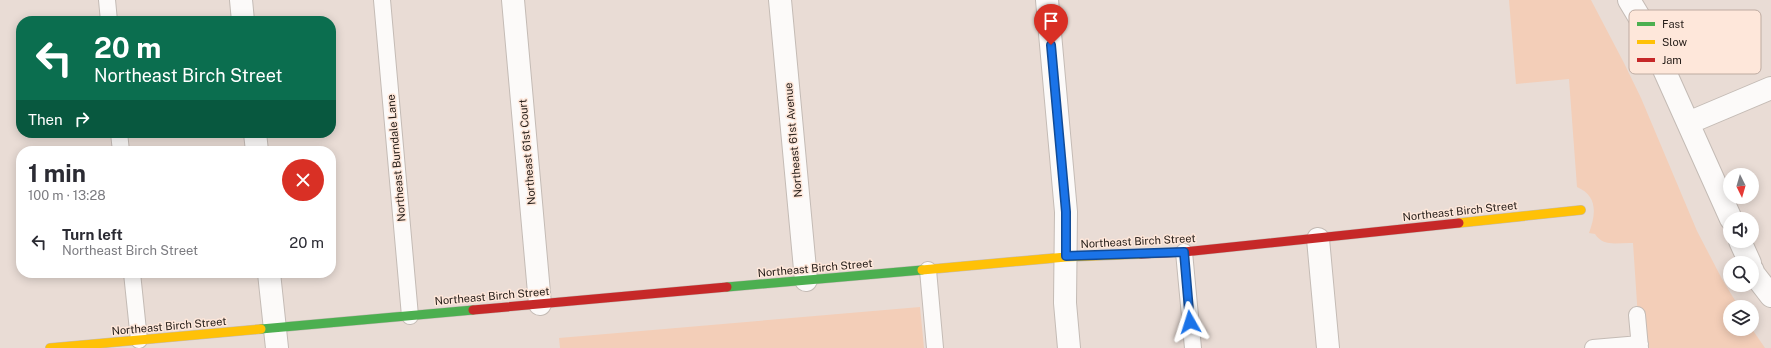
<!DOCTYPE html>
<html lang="en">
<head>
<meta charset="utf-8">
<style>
	body { margin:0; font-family:"Public Sans",sans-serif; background:#f7f7f7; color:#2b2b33; height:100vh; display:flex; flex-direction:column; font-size:15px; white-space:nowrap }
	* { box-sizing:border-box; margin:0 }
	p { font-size:13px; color:#7c7c81 }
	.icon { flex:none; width:22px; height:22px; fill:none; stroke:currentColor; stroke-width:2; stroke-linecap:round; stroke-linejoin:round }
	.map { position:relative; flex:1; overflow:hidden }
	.sheet { position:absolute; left:16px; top:146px; width:320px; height:132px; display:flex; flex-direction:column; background:#fff; border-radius:16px; box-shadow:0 2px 10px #0003 }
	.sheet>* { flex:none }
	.guide { position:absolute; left:16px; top:16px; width:320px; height:122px; border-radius:16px; box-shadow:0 2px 10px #0003; background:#0b6e4f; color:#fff; overflow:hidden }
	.needle { width:26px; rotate:175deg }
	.tools { position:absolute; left:1723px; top:168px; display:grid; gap:8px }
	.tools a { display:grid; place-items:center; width:36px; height:36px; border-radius:50%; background:#fff; box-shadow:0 2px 10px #0003; font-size:20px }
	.pin { position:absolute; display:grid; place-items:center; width:34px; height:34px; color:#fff; margin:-41px -17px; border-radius:50% 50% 50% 0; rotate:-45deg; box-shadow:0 0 4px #0007 }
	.pin .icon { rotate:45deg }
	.me { position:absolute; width:44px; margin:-22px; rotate:354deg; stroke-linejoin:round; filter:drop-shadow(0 0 3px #0008) }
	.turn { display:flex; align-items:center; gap:14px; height:84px; padding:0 12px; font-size:18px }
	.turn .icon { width:52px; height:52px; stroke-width:2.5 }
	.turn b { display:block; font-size:28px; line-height:34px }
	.then { display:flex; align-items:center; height:38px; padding:0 12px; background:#0003; gap:8px; font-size:15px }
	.round { display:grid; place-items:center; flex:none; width:42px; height:42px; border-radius:21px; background:#f7f7f7 }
	.head { display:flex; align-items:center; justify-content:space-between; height:68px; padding:0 12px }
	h1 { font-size:24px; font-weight:700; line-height:30px }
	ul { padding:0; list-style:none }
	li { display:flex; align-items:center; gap:12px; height:56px; padding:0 12px }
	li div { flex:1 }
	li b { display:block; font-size:15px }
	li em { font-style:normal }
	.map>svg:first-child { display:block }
	.green { fill:#f3ceb8 }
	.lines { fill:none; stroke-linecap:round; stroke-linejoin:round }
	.lane-casing { stroke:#c4bbb5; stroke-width:18 }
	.street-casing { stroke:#c4bbb5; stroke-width:24 }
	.fast-casing { stroke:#c4bbb5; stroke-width:10 }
	.slow-casing { stroke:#c4bbb5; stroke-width:10 }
	.jam-casing { stroke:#c4bbb5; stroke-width:10 }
	.lane { stroke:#fcfaf9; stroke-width:16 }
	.street { stroke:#fcfaf9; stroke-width:22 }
	.fast { stroke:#4caf50; stroke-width:9 }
	.slow { stroke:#ffc107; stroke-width:9 }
	.jam { stroke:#c62828; stroke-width:9 }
	.route-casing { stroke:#114b97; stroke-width:10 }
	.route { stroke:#1a73e8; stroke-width:7 }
	.labels { text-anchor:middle; stroke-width:3; stroke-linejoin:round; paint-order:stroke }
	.street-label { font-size:11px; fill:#28201b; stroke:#fee7da }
	.key { fill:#fee7da; stroke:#beaba1; stroke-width:1 }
	.key-label { font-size:11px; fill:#28201b }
</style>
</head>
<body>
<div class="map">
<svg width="1771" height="348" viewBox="0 0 1771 348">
	<rect width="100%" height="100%" fill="#e9dcd5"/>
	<path class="green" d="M 1509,0 L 1591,0 L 1624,63 L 1641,98 L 1697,231 L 1722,279 L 1739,307 L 1730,307 L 1730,329 L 1752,329 L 1765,348 L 1640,348 L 1633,243 C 1619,242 1604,248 1595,234 L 1589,233 C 1596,214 1598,196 1577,187 L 1569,79 L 1516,84 Z
		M 920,307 L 924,348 L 560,348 L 559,338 Z"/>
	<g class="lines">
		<g class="lane-casing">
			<path id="lane" d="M 107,0 L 109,21
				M 382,0 L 410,316
				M 119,133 L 121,151
				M 1184,252 L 1193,348
				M 928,270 L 935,348
				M 132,273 L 139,340
				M 1637,315 L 1640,348
				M 1593,348 L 1640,344"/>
		</g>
		<g class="street-casing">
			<path id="street" d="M 241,0 L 243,21
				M 513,0 L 540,304
				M 780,0 L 806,280
				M 1047,0 L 1066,212 L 1065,303 L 1069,348
				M 1629,0 L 1644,25 L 1731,219
				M 1688,123 L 1771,88
				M 255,133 L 257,151
				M 1318,239 L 1328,348
				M 1740,241 L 1750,263
				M 1752,269 L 1754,274 L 1771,296
				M 269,273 L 277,348"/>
		</g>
		<g class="fast-casing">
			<path id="fast" d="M 727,287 L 922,270
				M 261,329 L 473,310"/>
		</g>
		<g class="slow-casing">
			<path id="slow" d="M 1459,223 L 1581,210
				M 922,270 L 1066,257 L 1141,254
				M 50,348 L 261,329"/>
		</g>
		<g class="jam-casing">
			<path id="jam" d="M 1141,254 L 1184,252 L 1459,223
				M 473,310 L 727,287"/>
		</g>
		<use href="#lane" class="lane"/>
		<use href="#street" class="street"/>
		<use href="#fast" class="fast"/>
		<use href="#slow" class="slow"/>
		<use href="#jam" class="jam"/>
	</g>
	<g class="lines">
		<g class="route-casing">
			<path id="route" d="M 1051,45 L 1066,212 L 1066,256 L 1184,252 L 1190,322"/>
		</g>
		<use href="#route" class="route"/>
	</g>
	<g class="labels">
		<g class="street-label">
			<text transform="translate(793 140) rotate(-95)" y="4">Northeast 61st Avenue</text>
			<text transform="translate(527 152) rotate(-95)" y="4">Northeast 61st Court</text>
			<text transform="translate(396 158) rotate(-95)" y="4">Northeast Burndale Lane</text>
			<text transform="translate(1460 211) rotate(-6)" y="4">Northeast Birch Street</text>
			<text transform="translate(1138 241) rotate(-3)" y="4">Northeast Birch Street</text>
			<text transform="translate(815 268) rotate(-5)" y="4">Northeast Birch Street</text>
			<text transform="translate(492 296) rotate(-5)" y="4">Northeast Birch Street</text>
			<text transform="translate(169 326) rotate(-5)" y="4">Northeast Birch Street</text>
		</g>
	</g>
	<rect x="1629" y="10" width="132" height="64" rx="6" class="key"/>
	<rect x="1637" y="22" width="18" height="4" fill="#4caf50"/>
	<rect x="1637" y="40" width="18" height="4" fill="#ffc107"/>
	<rect x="1637" y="58" width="18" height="4" fill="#c62828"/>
	<g class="key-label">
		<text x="1662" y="28">Fast</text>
		<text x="1662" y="46">Slow</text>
		<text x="1662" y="64">Jam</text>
	</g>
</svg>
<div class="tools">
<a><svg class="needle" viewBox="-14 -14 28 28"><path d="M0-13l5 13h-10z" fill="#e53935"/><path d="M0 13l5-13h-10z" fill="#7c7c81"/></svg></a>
<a><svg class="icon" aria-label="sound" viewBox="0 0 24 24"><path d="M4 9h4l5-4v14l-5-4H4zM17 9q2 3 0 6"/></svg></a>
<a><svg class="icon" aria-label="search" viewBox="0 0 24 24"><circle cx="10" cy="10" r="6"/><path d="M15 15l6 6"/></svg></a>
<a><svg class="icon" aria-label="layers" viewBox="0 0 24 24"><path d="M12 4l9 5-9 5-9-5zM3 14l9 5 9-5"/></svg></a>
</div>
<div class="pin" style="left:1051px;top:45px;background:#d93025"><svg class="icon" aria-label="arrive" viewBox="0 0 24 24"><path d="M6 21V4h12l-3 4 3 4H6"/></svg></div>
<svg class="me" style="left:1190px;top:322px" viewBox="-20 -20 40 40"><path d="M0-17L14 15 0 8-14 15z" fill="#1a73e8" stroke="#fff" stroke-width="4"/></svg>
<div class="guide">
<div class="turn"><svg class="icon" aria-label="left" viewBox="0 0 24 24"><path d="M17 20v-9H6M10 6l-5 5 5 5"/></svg><div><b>20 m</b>Northeast Birch Street</div></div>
<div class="then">Then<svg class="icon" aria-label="right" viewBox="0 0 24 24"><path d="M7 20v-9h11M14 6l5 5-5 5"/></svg></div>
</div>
<section class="sheet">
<div class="head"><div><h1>1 min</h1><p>100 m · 13:28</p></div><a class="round" style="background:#d93025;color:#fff"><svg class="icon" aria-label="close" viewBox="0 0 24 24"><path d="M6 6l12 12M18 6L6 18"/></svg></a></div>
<ul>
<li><svg class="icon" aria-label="left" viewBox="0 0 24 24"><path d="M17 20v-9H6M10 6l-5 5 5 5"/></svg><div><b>Turn left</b><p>Northeast Birch Street</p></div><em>20 m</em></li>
</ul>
</section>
</div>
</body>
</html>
